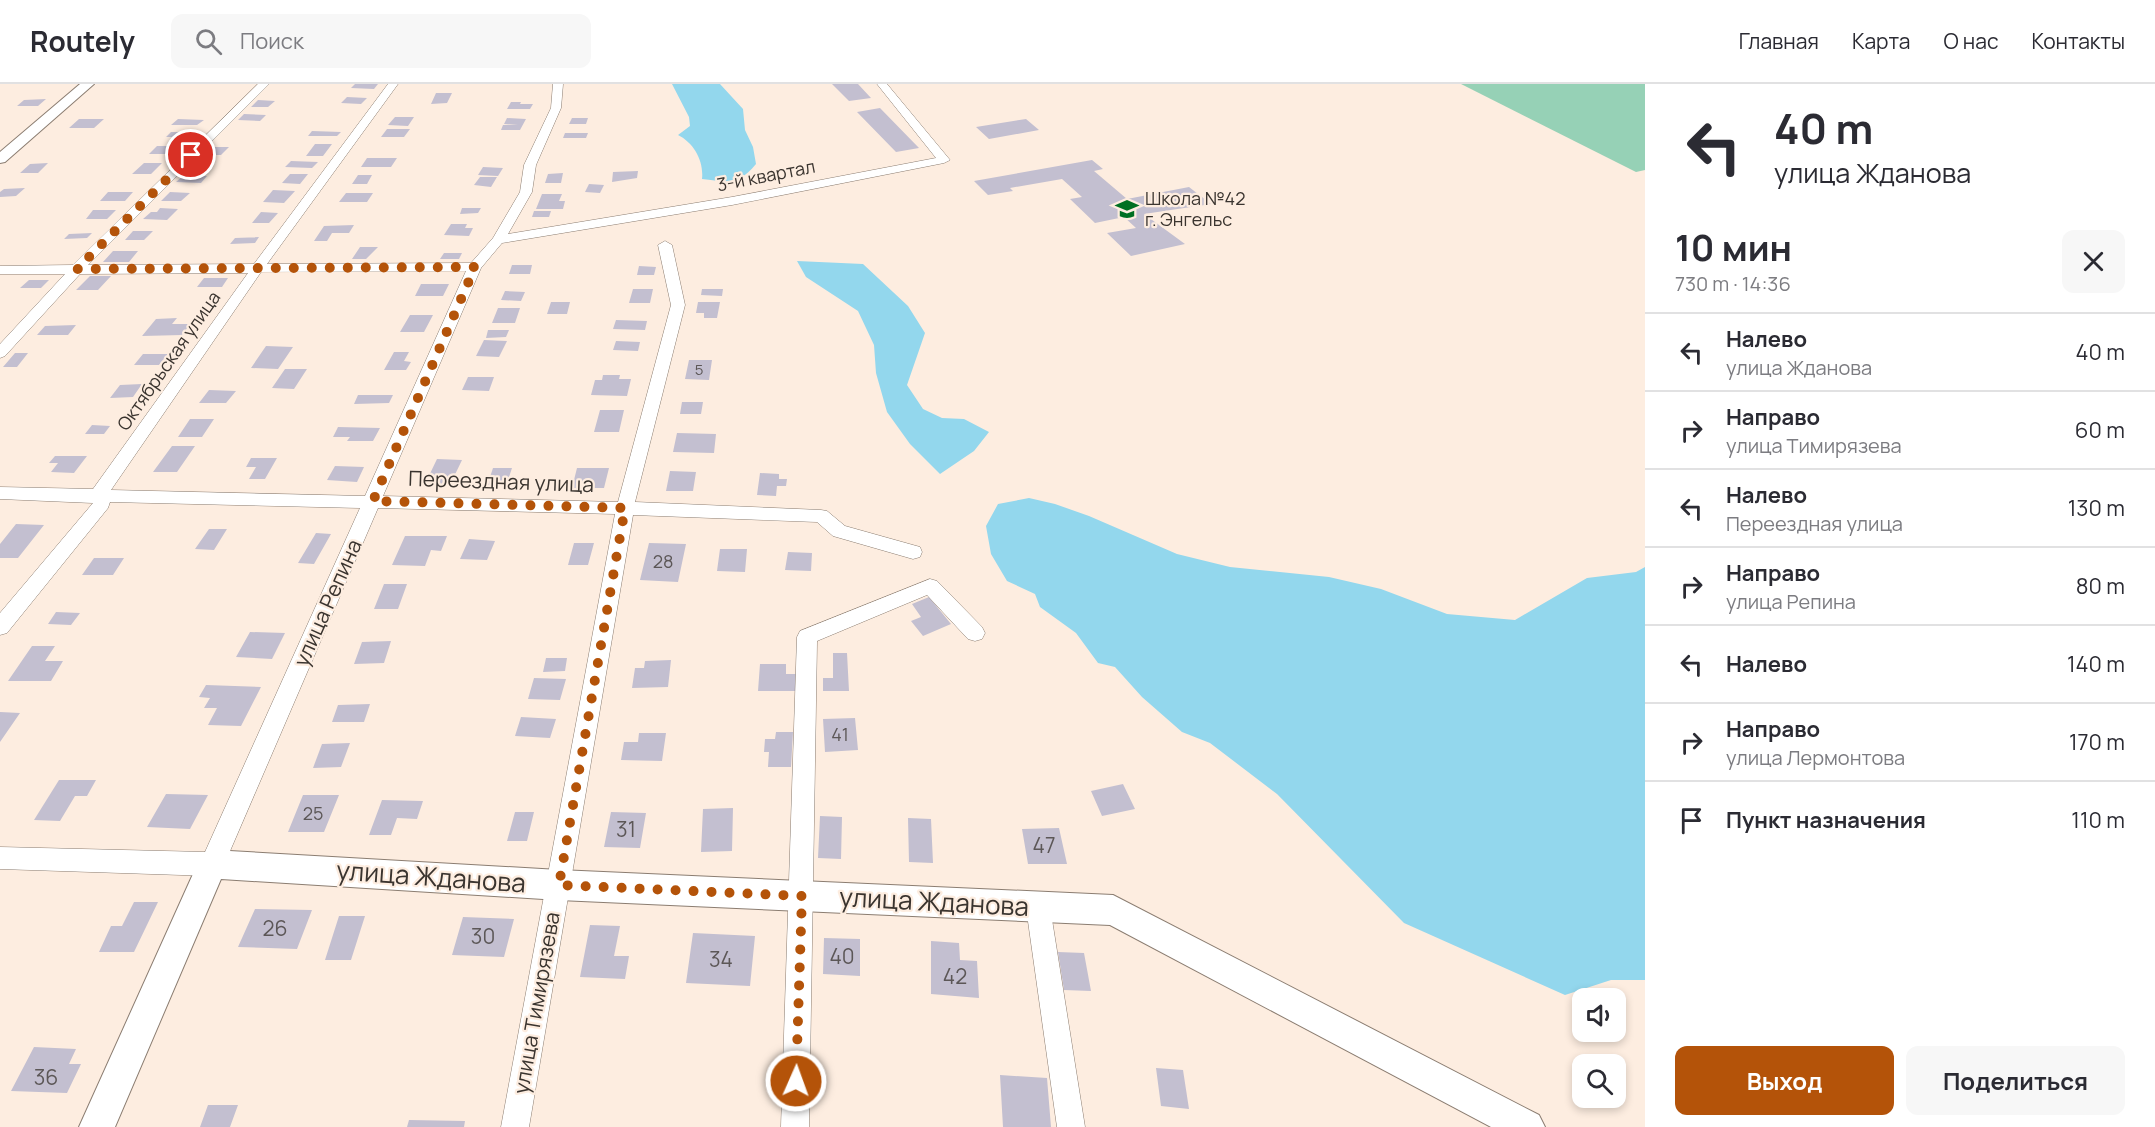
<!DOCTYPE html>
<html lang="ru">
<head>
<meta charset="utf-8">
<style>
	body { margin:0; font-family:Manrope,sans-serif; background:#f7f7f7; color:#2b2b33; height:100vh; display:flex; flex-direction:column; font-size:22px; white-space:nowrap }
	* { box-sizing:border-box; margin:0 }
	p { font-size:20px; color:#7c7c81 }
	.icon { flex:none; width:33px; height:33px; fill:none; stroke:currentColor; stroke-width:2; stroke-linecap:round; stroke-linejoin:round }
	.map { position:relative; flex:1; overflow:hidden }
	.panel { display:flex; flex-direction:column; background:#fff; width:510px }
	.panel>* { flex:none }
	.hud { background:#fff; color:#2b2b33; overflow:hidden }
	.controls { position:absolute; left:1572px; top:904px; display:grid; gap:12px }
	.controls a { display:grid; place-items:center; width:54px; height:54px; border-radius:12px; background:#fff; box-shadow:0 3px 9px #0003; font-size:30px }
	.pin { position:absolute; display:grid; place-items:center; width:51px; height:51px; color:#fff; margin:-26px; border:3px solid #fff; border-radius:50%; box-shadow:0 2px 6px #0007 }
	.me { position:absolute; width:66px; margin:-33px; rotate:2deg; stroke-linejoin:round; filter:drop-shadow(0 0 4px #0008) }
	.turn { display:flex; align-items:center; gap:21px; height:126px; padding:0 30px; font-size:27px }
	.turn .icon { width:78px; height:78px; stroke-width:2.5 }
	.turn b { display:block; font-size:42px; line-height:51px }
	.round { display:grid; place-items:center; flex:none; width:63px; height:63px; border-radius:12px; background:#f7f7f7 }
	.head { display:flex; align-items:center; justify-content:space-between; height:102px; padding:0 30px }
	h1 { font-size:36px; font-weight:700; line-height:45px }
	.action { display:flex; gap:12px; margin-top:auto; padding:12px 30px }
	.action a { flex:1; height:69px; border-radius:12px; background:#b45309; color:#fff; font-size:24px; font-weight:700; line-height:69px; text-align:center }
	.action a+a { background:#f7f7f7; color:#2b2b33 }
	ul { padding:0; list-style:none }
	li { display:flex; align-items:center; gap:18px; height:78px; padding:0 30px; border-top:2px solid #e1e1e2 }
	li div { flex:1 }
	li b { display:block; font-size:22px }
	li em { font-style:normal }
	header { display:flex; align-items:center; gap:36px; box-sizing:border-box; height:84px; padding:0 30px; background:#fff; border-bottom:2px solid #e1e1e2 }
	header strong { font-size:28px }
	nav { display:flex; gap:33px; margin-inline-start:auto; font-size:21px }
	.search { width:420px; height:54px; background:#f7f7f7; display:flex; align-items:center; gap:15px; box-sizing:border-box; padding:0 21px; border-radius:12px; color:#7c7c81; font-size:22px }
	main { display:flex; flex:1; min-height:0 }
	.map>svg:first-child { display:block }
	.green { fill:#96d1b6 }
	.water { fill:#93d7ed }
	.building { fill:#c3bfd0 }
	.lines { fill:none; stroke-linecap:round; stroke-linejoin:round }
	.minor-casing { stroke:#8b7d71; stroke-width:1 }
	.tertiary-casing { stroke:#8b7d71; stroke-width:2 }
	.minor { fill:#fff; fill-rule:evenodd }
	.tertiary { fill:#fff; fill-rule:evenodd }
	.route { stroke:#b45309; stroke-width:10; stroke-dasharray:0 18 }
	.labels { text-anchor:middle; stroke-width:4.5; stroke-linejoin:round; paint-order:stroke }
	.far-number-label { font-size:15px; fill:#5c5757 }
	.far-street-label { font-size:18px; fill:#3a342f; stroke:#fdede0 }
	.far-poi-label { font-size:18px; fill:#3a342f; stroke:#fdede0; text-anchor:start }
	.number-label { font-size:18px; fill:#5c5757 }
	.street-label { font-size:21px; fill:#3a342f; stroke:#fdede0 }
	.near-number-label { font-size:21px; fill:#5c5757 }
	.near-street-label { font-size:26px; fill:#3a342f; stroke:#fdede0 }
</style>
</head>
<body>
<header>
<strong>Routely</strong>
<div class="search"><svg class="icon" aria-label="search" viewBox="0 0 24 24"><circle cx="10" cy="10" r="6"/><path d="M15 15l6 6"/></svg>Поиск</div>
<nav><a>Главная</a><a>Карта</a><a>О нас</a><a>Контакты</a></nav>
</header>
<main>
<div class="map">
<svg width="1645" height="1043" viewBox="0 0 1645 1043">
	<rect width="100%" height="100%" fill="#fdede0"/>
	<path class="green" d="M 1461,0 L 1645,0 L 1645,86 L 1636,88 Z"/>
	<path class="water" d="M 672,0 L 720,0 L 743,25 L 745,46 L 753,63 L 756,80 C 738,102 727,98 702,95 C 704,77 694,59 678,51 L 690,42 L 689,33 Z
		M 797,177 L 863,180 L 908,222 L 925,249 L 907,301 L 923,325 L 942,334 L 964,335 L 989,348 L 974,367 L 940,390 L 910,360 L 887,328 L 876,289 L 874,261 L 858,227 L 806,193 Z
		M 1029,414 L 1055,420 L 1089,432 L 1177,470 L 1230,483 L 1329,493 L 1381,505 L 1447,530 L 1515,536 L 1587,494 L 1636,488 L 1645,483 L 1645,896 L 1611,896 L 1565,911 L 1404,839 L 1277,710 L 1210,659 L 1182,648 L 1142,613 L 1115,583 L 1098,579 L 1076,549 L 1040,523 L 1035,510 L 1007,497 L 991,470 L 986,442 L 998,420 Z"/>
	<path class="building" d="M 355,0 L 378,0 L 374,5 L 351,4 Z
		M 832,0 L 858,0 L 871,14 L 849,17 Z
		M 436,9 L 452,9 L 447,19 L 431,20 Z
		M 347,13 L 367,14 L 361,20 L 341,19 Z
		M 46,15 L 38,22 L 17,22 L 24,16 Z
		M 258,16 L 275,17 L 268,23 L 251,23 Z
		M 511,18 L 521,18 L 520,20 L 533,20 L 530,25 L 507,25 Z
		M 880,24 L 919,64 L 896,68 L 857,28 Z
		M 244,30 L 266,31 L 260,37 L 238,36 Z
		M 395,33 L 414,33 L 408,42 L 388,41 Z
		M 507,34 L 526,35 L 520,46 L 501,46 L 503,41 L 518,41 L 504,40 Z
		M 572,34 L 588,34 L 586,40 L 569,40 Z
		M 79,35 L 104,35 L 94,44 L 69,44 Z
		M 178,35 L 204,36 L 197,41 L 171,41 Z
		M 1026,35 L 1039,46 L 989,55 L 976,43 Z
		M 387,45 L 410,45 L 404,53 L 381,53 Z
		M 312,47 L 341,48 L 337,52 L 308,52 Z
		M 171,48 L 191,48 L 186,53 L 166,53 Z
		M 565,49 L 588,49 L 586,54 L 563,54 Z
		M 315,60 L 332,60 L 323,72 L 306,72 Z
		M 157,62 L 177,62 L 170,70 L 149,70 Z
		M 213,63 L 229,63 L 221,71 L 205,71 Z
		M 367,74 L 397,74 L 391,83 L 361,83 Z
		M 1092,76 L 1103,85 L 1094,87 L 1127,115 L 1189,103 L 1211,120 L 1144,130 L 1185,160 L 1131,172 L 1107,149 L 1136,144 L 1124,133 L 1095,139 L 1070,115 L 1082,113 L 1062,95 L 1010,104 L 1013,107 L 988,111 L 974,97 Z
		M 291,77 L 318,78 L 312,84 L 285,83 Z
		M 48,79 L 38,89 L 20,89 L 30,80 Z
		M 144,79 L 162,79 L 151,90 L 132,90 Z
		M 483,83 L 503,84 L 498,92 L 478,91 Z
		M 192,85 L 209,85 L 203,91 L 186,91 Z
		M 638,87 L 637,94 L 612,98 L 613,88 Z
		M 563,89 L 561,99 L 545,99 L 548,90 Z
		M 290,90 L 308,90 L 300,100 L 282,99 Z
		M 358,91 L 372,91 L 367,100 L 352,100 Z
		M 183,92 L 207,92 L 201,99 L 176,98 Z
		M 480,93 L 497,93 L 491,103 L 474,101 Z
		M 589,100 L 604,101 L 600,109 L 585,108 Z
		M 25,104 L 16,112 L 0,113 L 0,108 L 4,105 Z
		M 273,106 L 295,107 L 284,119 L 263,118 Z
		M 108,108 L 133,108 L 125,117 L 100,117 Z
		M 170,108 L 190,109 L 181,117 L 161,117 Z
		M 346,109 L 373,109 L 367,118 L 339,118 Z
		M 542,110 L 562,110 L 559,117 L 565,117 L 563,125 L 536,125 Z
		M 160,124 L 178,125 L 167,136 L 143,135 L 151,128 L 157,128 Z
		M 462,124 L 481,124 L 478,129 L 460,130 Z
		M 93,126 L 116,126 L 107,135 L 86,135 Z
		M 534,127 L 551,127 L 549,133 L 532,133 Z
		M 261,128 L 278,129 L 269,139 L 252,139 Z
		M 451,140 L 467,140 L 465,144 L 473,144 L 469,152 L 444,151 Z
		M 354,141 L 349,149 L 332,149 L 327,157 L 314,157 L 324,142 Z
		M 133,147 L 153,147 L 144,156 L 125,156 Z
		M 92,149 L 87,154 L 64,155 L 69,150 Z
		M 259,153 L 255,159 L 230,160 L 235,154 Z
		M 360,163 L 378,163 L 366,175 L 352,175 Z
		M 113,167 L 138,167 L 129,178 L 103,178 Z
		M 444,169 L 462,169 L 459,175 L 440,175 Z
		M 512,181 L 532,181 L 530,190 L 509,190 Z
		M 639,182 L 656,183 L 654,191 L 637,191 Z
		M 90,192 L 111,192 L 98,206 L 76,206 Z
		M 204,194 L 228,194 L 222,203 L 197,203 Z
		M 29,196 L 49,196 L 41,204 L 20,204 Z
		M 421,200 L 449,200 L 443,212 L 415,212 Z
		M 633,205 L 653,205 L 650,219 L 629,219 Z
		M 702,205 L 723,205 L 722,212 L 701,211 Z
		M 505,207 L 525,208 L 521,217 L 501,216 Z
		M 551,218 L 570,218 L 567,230 L 547,230 Z
		M 698,218 L 720,218 L 717,234 L 704,234 L 704,229 L 696,229 Z
		M 498,224 L 520,224 L 515,239 L 492,239 Z
		M 410,231 L 433,231 L 424,248 L 400,248 Z
		M 177,234 L 172,240 L 190,240 L 182,251 L 142,252 L 156,235 Z
		M 616,236 L 647,237 L 645,246 L 613,245 Z
		M 76,241 L 68,251 L 37,251 L 45,242 Z
		M 488,246 L 509,246 L 506,253 L 486,254 Z
		M 484,256 L 507,257 L 499,273 L 476,272 Z
		M 616,257 L 640,258 L 638,267 L 613,266 Z
		M 266,262 L 293,263 L 278,285 L 251,284 Z
		M 394,268 L 409,268 L 404,277 L 411,278 L 406,286 L 384,286 Z
		M 15,269 L 28,269 L 17,283 L 3,283 Z
		M 143,270 L 168,270 L 159,281 L 134,281 Z
		M 689,276 L 712,276 L 709,296 L 685,295 Z
		M 285,285 L 307,285 L 294,305 L 272,304 Z
		M 603,291 L 620,291 L 619,295 L 631,295 L 627,312 L 591,311 L 595,296 L 602,296 Z
		M 468,293 L 494,293 L 489,307 L 462,306 Z
		M 142,300 L 133,313 L 110,314 L 120,301 Z
		M 209,306 L 236,307 L 226,319 L 199,319 Z
		M 358,311 L 393,311 L 389,319 L 354,320 Z
		M 682,318 L 703,318 L 701,330 L 680,330 Z
		M 600,326 L 624,326 L 619,348 L 594,348 Z
		M 190,335 L 214,335 L 202,353 L 178,353 Z
		M 92,341 L 110,342 L 104,350 L 85,350 Z
		M 338,343 L 380,344 L 373,357 L 347,357 L 350,353 L 333,353 Z
		M 677,349 L 716,350 L 714,369 L 673,368 Z
		M 172,362 L 195,362 L 177,388 L 153,388 Z
		M 55,372 L 87,372 L 74,389 L 51,388 L 58,379 L 49,379 Z
		M 251,374 L 277,374 L 265,395 L 249,395 L 256,383 L 246,383 Z
		M 437,375 L 462,376 L 450,401 L 425,400 Z
		M 335,382 L 364,383 L 357,398 L 327,396 Z
		M 493,384 L 512,384 L 506,402 L 487,402 Z
		M 577,384 L 609,384 L 604,404 L 572,404 Z
		M 670,387 L 696,388 L 693,407 L 666,407 Z
		M 760,389 L 779,390 L 779,395 L 787,395 L 786,402 L 777,402 L 776,412 L 757,411 Z
		M 16,440 L 44,441 L 18,474 L 0,474 L 0,460 Z
		M 209,445 L 227,445 L 214,466 L 195,465 Z
		M 316,449 L 331,450 L 314,480 L 298,479 Z
		M 405,452 L 447,452 L 441,467 L 431,466 L 425,482 L 392,481 Z
		M 469,455 L 495,457 L 487,476 L 460,475 Z
		M 574,459 L 594,459 L 588,481 L 568,481 Z
		M 649,459 L 686,460 L 678,498 L 640,496 Z
		M 720,465 L 747,465 L 745,488 L 717,487 Z
		M 788,468 L 812,469 L 811,487 L 785,486 Z
		M 94,474 L 124,474 L 113,491 L 82,491 Z
		M 384,500 L 407,500 L 398,525 L 374,525 Z
		M 929,513 L 951,540 L 923,552 L 911,537 L 921,533 L 912,520 Z
		M 56,528 L 80,529 L 71,541 L 48,540 Z
		M 250,548 L 285,549 L 272,575 L 236,573 Z
		M 391,557 L 384,579 L 354,580 L 362,558 Z
		M 32,562 L 55,562 L 45,577 L 63,577 L 51,597 L 8,597 Z
		M 833,569 L 847,569 L 849,607 L 823,607 L 823,594 L 833,594 Z
		M 546,574 L 567,574 L 565,587 L 543,588 Z
		M 671,576 L 668,603 L 632,604 L 635,584 L 644,584 L 645,577 Z
		M 760,580 L 786,580 L 786,590 L 796,590 L 796,607 L 758,607 Z
		M 534,594 L 566,595 L 560,616 L 528,615 Z
		M 206,601 L 261,603 L 241,642 L 208,641 L 217,624 L 204,624 L 210,614 L 199,613 Z
		M 370,620 L 364,638 L 332,638 L 338,621 Z
		M 0,628 L 20,629 L 0,658 Z
		M 521,633 L 556,635 L 550,654 L 515,652 Z
		M 855,634 L 858,666 L 825,668 L 823,635 Z
		M 776,648 L 793,648 L 791,683 L 768,683 L 769,668 L 764,668 L 765,655 L 775,655 Z
		M 639,649 L 666,649 L 662,677 L 621,676 L 624,658 L 638,658 Z
		M 350,659 L 341,683 L 313,684 L 322,660 Z
		M 59,696 L 96,696 L 87,712 L 75,712 L 60,737 L 34,736 Z
		M 1123,700 L 1135,725 L 1102,732 L 1091,707 Z
		M 166,710 L 208,711 L 190,745 L 147,743 Z
		M 303,711 L 339,711 L 324,748 L 288,748 Z
		M 382,716 L 423,717 L 417,735 L 397,734 L 391,751 L 369,751 Z
		M 733,724 L 732,767 L 701,768 L 703,725 Z
		M 515,728 L 534,728 L 527,757 L 507,757 Z
		M 611,728 L 646,729 L 640,764 L 604,763 Z
		M 820,732 L 842,733 L 841,775 L 818,774 Z
		M 908,734 L 931,735 L 933,779 L 909,778 Z
		M 1059,744 L 1067,780 L 1028,780 L 1022,745 Z
		M 134,818 L 158,818 L 134,868 L 99,868 L 111,842 L 122,842 Z
		M 255,825 L 312,826 L 297,865 L 238,863 Z
		M 339,832 L 365,832 L 351,876 L 325,876 Z
		M 463,833 L 514,835 L 504,873 L 452,871 Z
		M 590,841 L 620,842 L 614,872 L 629,872 L 625,895 L 580,893 Z
		M 693,849 L 755,852 L 750,902 L 686,899 Z
		M 824,854 L 860,855 L 860,892 L 823,890 Z
		M 931,857 L 959,859 L 960,876 L 977,877 L 979,914 L 931,910 Z
		M 1058,868 L 1084,869 L 1091,907 L 1064,906 Z
		M 34,963 L 76,965 L 69,980 L 81,980 L 67,1009 L 11,1007 Z
		M 1156,984 L 1183,986 L 1189,1025 L 1161,1022 Z
		M 1000,991 L 1047,994 L 1051,1043 L 1003,1043 Z
		M 208,1021 L 238,1021 L 230,1043 L 200,1043 Z
		M 409,1036 L 465,1037 L 464,1043 L 407,1043 Z"/>
	<g class="lines">
		<g class="minor-casing">
			<path id="minor" d="M 258,0 L 269,0 L 88,181 L 254,180 L 388,0 L 398,0 L 267,180 L 471,179 L 493,154 L 520,108 L 524,81 L 551,24 L 553,0 L 563,0 L 561,24 L 536,81 L 532,108 L 508,150 L 732,113 L 936,74 L 877,0 L 887,0 L 950,76 L 944,79 L 732,121 L 502,159 L 481,184 L 383,412 L 618,418 L 671,221 L 658,161 L 665,157 L 672,161 L 685,221 L 635,418 L 821,426 L 827,427 L 845,442 L 920,463 L 922,468 L 920,473 L 913,475 L 833,452 L 817,438 L 633,431 L 529,1043 L 501,1043 L 615,430 L 378,424 L 221,788 L 212,792 L 0,785 L 0,763 L 205,768 L 360,424 L 110,418 L 108,424 L 7,549 L 0,551 L 0,529 L 93,419 L 0,415 L 0,403 L 93,405 L 248,189 L 80,190 L 5,272 L 0,274 L 0,260 L 65,190 L 0,190 L 0,182 L 73,181 ZM 466,187 L 365,412 L 111,406 L 261,188 Z
				M 930,495 L 937,497 L 982,543 L 985,549 L 982,555 L 975,557 L 968,555 L 927,511 L 817,557 L 809,1043 L 781,1043 L 797,553 L 800,547 Z
				M 1038,811 L 1047,814 L 1050,823 L 1085,1043 L 1057,1043 L 1026,823 L 1029,814 Z"/>
		</g>
		<g class="tertiary-casing">
			<path id="tertiary" d="M 80,0 L 94,0 L 5,78 L 0,79 L 0,68 Z
				M 212,766 L 559,786 L 1113,811 L 1539,1031 L 1545,1043 L 1491,1043 L 1110,841 L 559,816 L 221,795 L 115,1043 L 79,1043 L 202,770 Z"/>
		</g>
		<use href="#minor" class="minor"/>
		<use href="#tertiary" class="tertiary"/>
	</g>
	<g class="lines">
		<path class="route" d="M 191,71 L 77,185 L 475,183 L 373,417 L 625,424 L 559,801 L 802,812 L 796,997"/>
	</g>
	<defs>
		<g id="school-bare" transform="scale(1.8)"><path d="M0-5L7-2L0 1L-7-2ZM-4 1L0 2.5L4 1V4Q0 6-4 4Z" fill="#007022" stroke="#fdede0" stroke-width="2.5" paint-order="stroke"/></g>
	</defs>
	<g fill-rule="evenodd">
		<use href="#school-bare" x="1127" y="125"/>
	</g>
	<g class="labels">
		<g class="far-number-label">
			<text x="699" y="291">5</text>
		</g>
		<g class="far-street-label">
			<text transform="translate(766 92) rotate(-11)" y="6">3-й квартал</text>
			<text transform="translate(169 277) rotate(-55)" y="6">Октябрьская улица</text>
		</g>
		<g class="far-poi-label">
			<text x="1145" y="121">Школа №42<tspan x="1145" dy="21">г. Энгельс</tspan></text>
		</g>
		<g class="number-label">
			<text x="663" y="484">28</text>
			<text x="840" y="657">41</text>
			<text x="313" y="736">25</text>
		</g>
		<g class="street-label">
			<text transform="translate(501 398) rotate(2)" y="7">Переездная улица</text>
			<text transform="translate(328 519) rotate(-66)" y="7">улица Репина</text>
			<text transform="translate(537 919) rotate(-80)" y="7">улица Тимирязева</text>
		</g>
		<g class="near-number-label">
			<text x="626" y="753">31</text>
			<text x="1044" y="769">47</text>
			<text x="275" y="852">26</text>
			<text x="483" y="860">30</text>
			<text x="842" y="880">40</text>
			<text x="721" y="883">34</text>
			<text x="955" y="900">42</text>
			<text x="46" y="1001">36</text>
		</g>
		<g class="near-street-label">
			<text transform="translate(431 793) rotate(4)" y="9">улица Жданова</text>
			<text transform="translate(934 818) rotate(3)" y="9">улица Жданова</text>
		</g>
	</g>
</svg>
<div class="controls">
<a><svg class="icon" aria-label="sound" viewBox="0 0 24 24"><path d="M4 9h4l5-4v14l-5-4H4zM17 9q2 3 0 6"/></svg></a>
<a><svg class="icon" aria-label="search" viewBox="0 0 24 24"><circle cx="10" cy="10" r="6"/><path d="M15 15l6 6"/></svg></a>
</div>
<div class="pin" style="left:191px;top:71px;background:#d93025"><svg class="icon" aria-label="arrive" viewBox="0 0 24 24"><path d="M6 21V4h12l-3 4 3 4H6"/></svg></div>
<svg class="me" style="left:796px;top:997px" viewBox="-20 -20 40 40"><circle r="17" fill="#b45309" stroke="#fff" stroke-width="3"/><path d="M0-11L8 9 0 5-8 9z" fill="#fff"/></svg>
</div>
<section class="panel">
<div class="hud">
<div class="turn"><svg class="icon" aria-label="left" viewBox="0 0 24 24"><path d="M17 20v-9H6M10 6l-5 5 5 5"/></svg><div><b>40 m</b>улица Жданова</div></div>
</div>
<div class="head"><div><h1>10 мин</h1><p>730 m · 14:36</p></div><a class="round"><svg class="icon" aria-label="close" viewBox="0 0 24 24"><path d="M6 6l12 12M18 6L6 18"/></svg></a></div>
<ul>
<li><svg class="icon" aria-label="left" viewBox="0 0 24 24"><path d="M17 20v-9H6M10 6l-5 5 5 5"/></svg><div><b>Налево</b><p>улица Жданова</p></div><em>40 m</em></li>
<li><svg class="icon" aria-label="right" viewBox="0 0 24 24"><path d="M7 20v-9h11M14 6l5 5-5 5"/></svg><div><b>Направо</b><p>улица Тимирязева</p></div><em>60 m</em></li>
<li><svg class="icon" aria-label="left" viewBox="0 0 24 24"><path d="M17 20v-9H6M10 6l-5 5 5 5"/></svg><div><b>Налево</b><p>Переездная улица</p></div><em>130 m</em></li>
<li><svg class="icon" aria-label="right" viewBox="0 0 24 24"><path d="M7 20v-9h11M14 6l5 5-5 5"/></svg><div><b>Направо</b><p>улица Репина</p></div><em>80 m</em></li>
<li><svg class="icon" aria-label="left" viewBox="0 0 24 24"><path d="M17 20v-9H6M10 6l-5 5 5 5"/></svg><div><b>Налево</b></div><em>140 m</em></li>
<li><svg class="icon" aria-label="right" viewBox="0 0 24 24"><path d="M7 20v-9h11M14 6l5 5-5 5"/></svg><div><b>Направо</b><p>улица Лермонтова</p></div><em>170 m</em></li>
<li><svg class="icon" aria-label="arrive" viewBox="0 0 24 24"><path d="M6 21V4h12l-3 4 3 4H6"/></svg><div><b>Пункт назначения</b></div><em>110 m</em></li>
</ul>
<div class="action"><a>Выход</a><a>Поделиться</a></div>
</section>
</main>
</body>
</html>
